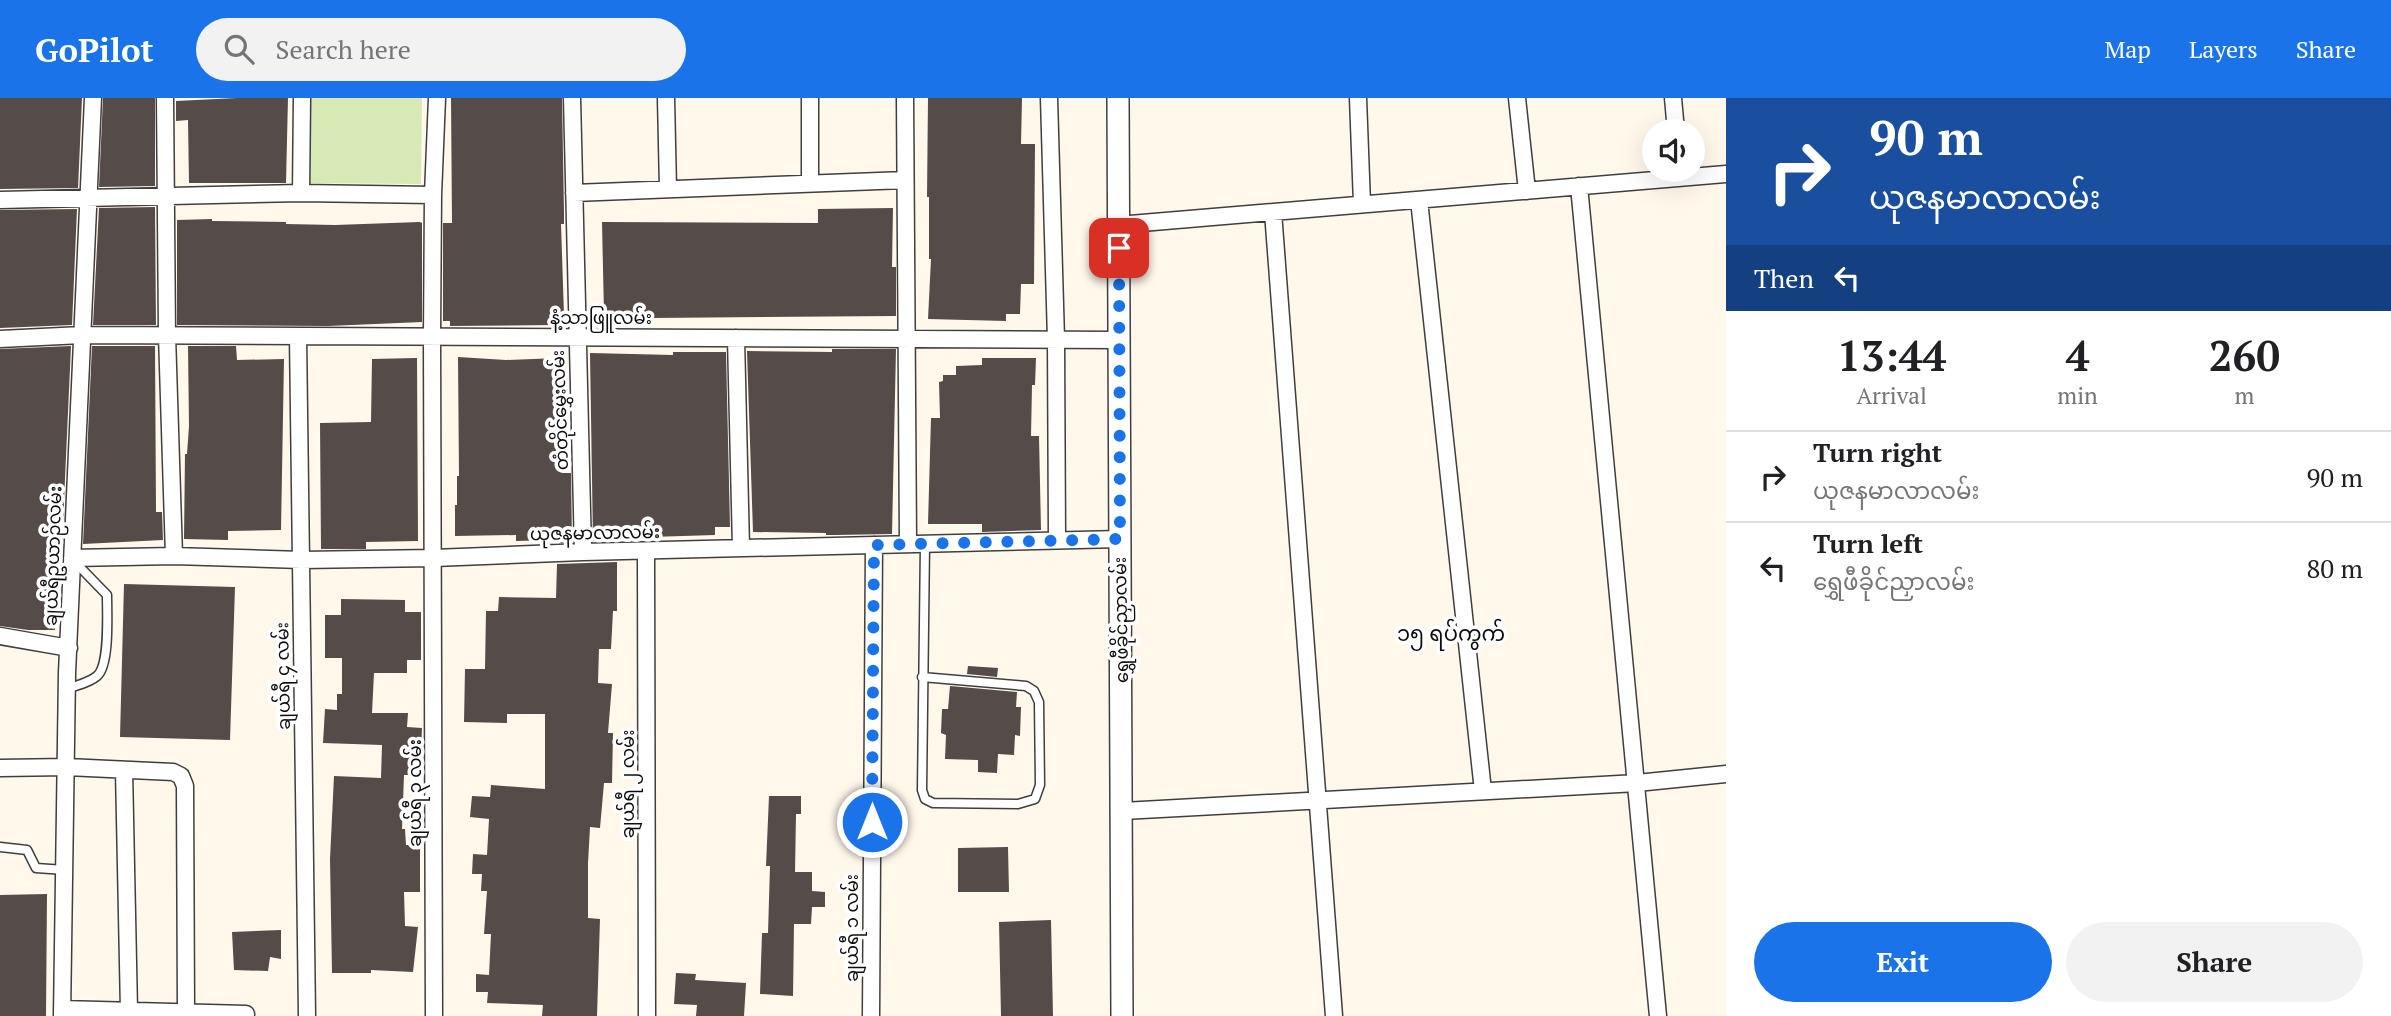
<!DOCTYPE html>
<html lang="en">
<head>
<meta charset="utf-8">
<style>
	body { margin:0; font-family:"PT Serif","Noto Sans Myanmar",serif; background:#f2f2f2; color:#202124; height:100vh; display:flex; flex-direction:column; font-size:26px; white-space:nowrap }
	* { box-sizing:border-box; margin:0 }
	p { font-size:23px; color:#757577 }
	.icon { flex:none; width:38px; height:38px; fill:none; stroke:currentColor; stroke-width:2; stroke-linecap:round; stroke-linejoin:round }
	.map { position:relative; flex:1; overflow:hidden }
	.panel { display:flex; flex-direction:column; background:#fff; width:665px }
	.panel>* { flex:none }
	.top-card { background:#1a4fa0; color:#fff; overflow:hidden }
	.tools { position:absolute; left:1642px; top:21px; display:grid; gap:14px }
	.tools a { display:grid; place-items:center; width:63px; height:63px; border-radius:50%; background:#fff; box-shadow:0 7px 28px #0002; font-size:35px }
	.pin { position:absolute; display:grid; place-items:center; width:60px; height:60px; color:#fff; margin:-30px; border-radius:14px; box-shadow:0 4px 10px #0006 }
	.me { position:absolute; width:77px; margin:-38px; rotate:0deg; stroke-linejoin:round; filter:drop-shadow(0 0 5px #0008) }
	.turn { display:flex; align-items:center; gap:24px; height:147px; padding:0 28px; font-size:32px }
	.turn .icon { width:91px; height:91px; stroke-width:2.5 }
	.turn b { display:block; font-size:49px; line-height:60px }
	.then { display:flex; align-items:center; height:66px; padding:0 28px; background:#0003; gap:14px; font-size:26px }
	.eta { display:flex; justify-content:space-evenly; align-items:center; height:119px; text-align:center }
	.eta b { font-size:42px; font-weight:700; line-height:49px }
	.action { display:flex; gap:14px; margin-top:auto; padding:14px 28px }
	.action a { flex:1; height:80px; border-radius:42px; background:#1a73e8; color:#fff; font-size:28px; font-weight:700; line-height:80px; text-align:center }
	.action a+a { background:#f2f2f2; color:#202124 }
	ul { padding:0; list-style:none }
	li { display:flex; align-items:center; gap:21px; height:91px; padding:0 28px; border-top:2px solid #e0e0e0 }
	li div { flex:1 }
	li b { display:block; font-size:26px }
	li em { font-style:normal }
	header { display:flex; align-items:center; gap:42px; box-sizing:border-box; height:98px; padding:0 35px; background:#1a73e8; color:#fff }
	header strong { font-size:33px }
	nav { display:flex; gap:38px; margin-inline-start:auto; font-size:24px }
	.search { width:490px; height:63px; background:#f2f2f2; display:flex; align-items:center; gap:18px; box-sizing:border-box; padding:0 24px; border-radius:38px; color:#757577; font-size:26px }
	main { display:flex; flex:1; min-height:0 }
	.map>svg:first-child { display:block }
	.green { fill:#d7e9b4 }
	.building { fill:#554b48 }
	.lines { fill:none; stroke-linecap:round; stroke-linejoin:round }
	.service-casing { stroke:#3f3f3f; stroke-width:11 }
	.minor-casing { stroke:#3f3f3f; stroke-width:19 }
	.tertiary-casing { stroke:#3f3f3f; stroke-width:24 }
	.service { stroke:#fff; stroke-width:8 }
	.minor { stroke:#fff; stroke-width:16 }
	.tertiary { stroke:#fff; stroke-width:21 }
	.route { stroke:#1a73e8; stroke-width:12; stroke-dasharray:0 21.6 }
	.labels { text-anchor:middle; stroke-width:7; stroke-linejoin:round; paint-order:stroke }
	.street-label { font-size:18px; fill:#0c0c0c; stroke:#fff }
	.quarter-label { font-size:21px; fill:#0c0c0c; stroke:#fff }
</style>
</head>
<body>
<header>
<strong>GoPilot</strong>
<div class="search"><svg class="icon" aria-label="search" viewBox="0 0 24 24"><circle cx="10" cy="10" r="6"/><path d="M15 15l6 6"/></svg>Search here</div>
<nav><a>Map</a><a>Layers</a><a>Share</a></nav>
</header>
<main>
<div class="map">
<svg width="1726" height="918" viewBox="0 0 1726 918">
	<rect width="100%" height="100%" fill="#fff8eb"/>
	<path class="green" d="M 311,0 L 422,0 L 421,86 L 310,85 Z"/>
	<path class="building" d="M 0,0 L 82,0 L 78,90 L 0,91 Z
		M 103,0 L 155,0 L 155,88 L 99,89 Z
		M 237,0 L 288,0 L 286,85 L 189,85 L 188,22 L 176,23 L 176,3 Z
		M 451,0 L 562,0 L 564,114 L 564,126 L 561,126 L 564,217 L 555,217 L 555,227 L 450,228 L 450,223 L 443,223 L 443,125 L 452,125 Z
		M 928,0 L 1022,0 L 1021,46 L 1035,46 L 1034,186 L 1021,186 L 1020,216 L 1006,216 L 1006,223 L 928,221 L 931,161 L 929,161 L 929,99 L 927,99 Z
		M 155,109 L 156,227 L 93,227 L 99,110 Z
		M 893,110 L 892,169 L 896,169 L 896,218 L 652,220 L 652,216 L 604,217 L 602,124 L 818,125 L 818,111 Z
		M 77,111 L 72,227 L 0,230 L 0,112 Z
		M 212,121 L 212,123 L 286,124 L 286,126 L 335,127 L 420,124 L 422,125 L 422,224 L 328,228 L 177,227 L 177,122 Z
		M 71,248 L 62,447 L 59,447 L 58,462 L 56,462 L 55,532 L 28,532 L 0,528 L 0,251 Z
		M 92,248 L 155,248 L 156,414 L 162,414 L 163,442 L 83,446 Z
		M 188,248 L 236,248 L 237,262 L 284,261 L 281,432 L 228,433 L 228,442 L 184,441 L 185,356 L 187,356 L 189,328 Z
		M 832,251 L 896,251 L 892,436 L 835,437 L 826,437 L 826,435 L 753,434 L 747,253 L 832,254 Z
		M 673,254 L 726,254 L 730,429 L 715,429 L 715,437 L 617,440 L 617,443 L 593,443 L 590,255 L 673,257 Z
		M 458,259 L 506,262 L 558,260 L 562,375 L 571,375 L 572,444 L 557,445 L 557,442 L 516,443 L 516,437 L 455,438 L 455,407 L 457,407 L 457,378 L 459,378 Z
		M 417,260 L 418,443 L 366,444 L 366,451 L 321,451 L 320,325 L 371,324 L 372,261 Z
		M 982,260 L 1036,260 L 1035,287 L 1032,287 L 1031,338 L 1039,338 L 1041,432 L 982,434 L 982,426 L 928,426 L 931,320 L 940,320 L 939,284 L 943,283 L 943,277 L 956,277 L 956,268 L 982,267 Z
		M 617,464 L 617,513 L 613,513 L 611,551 L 599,551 L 598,585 L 612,586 L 608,635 L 613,635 L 612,685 L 604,685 L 600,730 L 590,729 L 588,765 L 588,820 L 600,821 L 597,918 L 542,918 L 543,907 L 487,905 L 488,894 L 476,894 L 476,876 L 489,877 L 491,836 L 484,836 L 487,793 L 481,793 L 482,776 L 472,776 L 473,756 L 487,757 L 489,721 L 470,719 L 472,698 L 490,699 L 491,687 L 545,691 L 545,616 L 507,616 L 507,625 L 464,624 L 465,571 L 485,571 L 486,513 L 498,513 L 499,499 L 556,500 L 557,466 Z
		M 124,486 L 235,489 L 230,642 L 120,639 Z
		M 341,501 L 405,502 L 405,514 L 421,514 L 421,562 L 407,562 L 407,575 L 374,575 L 372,615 L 408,615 L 407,629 L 422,630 L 420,677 L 404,677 L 402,731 L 405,731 L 406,747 L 420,747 L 420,794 L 404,794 L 405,828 L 418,829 L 413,874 L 371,872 L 371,875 L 332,875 L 330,761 L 334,678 L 381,680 L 382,647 L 323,645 L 325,611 L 337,612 L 337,596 L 342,596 L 342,560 L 325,560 L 325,517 L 341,517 Z
		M 968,568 L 998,570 L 997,579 L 967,576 Z
		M 950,588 L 1017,594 L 1016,609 L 1021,609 L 1020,638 L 1015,637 L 1014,657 L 998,656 L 997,675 L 978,674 L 978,662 L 945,661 L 946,637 L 941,635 L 942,611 L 948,611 Z
		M 769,698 L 801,698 L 801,716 L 796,716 L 795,774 L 812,774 L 812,793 L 825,794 L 825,809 L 812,809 L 811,826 L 794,826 L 793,898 L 760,896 L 762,835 L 768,835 L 770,768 L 766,768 Z
		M 1008,749 L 1009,794 L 958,794 L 958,750 Z
		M 47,796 L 46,918 L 0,918 L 0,797 Z
		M 1051,822 L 1053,918 L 1001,918 L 999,824 Z
		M 281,832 L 281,861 L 270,859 L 268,873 L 234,872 L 232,834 Z
		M 676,875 L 696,876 L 695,882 L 746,885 L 744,918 L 696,918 L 697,907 L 674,906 Z"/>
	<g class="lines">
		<g class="service-casing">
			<path id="service" d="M 922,579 L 1026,588 L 1034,593 L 1039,604 L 1040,687 L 1035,701 L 1018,706 L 933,705 L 925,701 L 922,692 L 925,445
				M 67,591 C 77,587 89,585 97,578 C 110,567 107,515 107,497 L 74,463
				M 0,749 L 27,752 L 36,770 L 65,772"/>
		</g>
		<g class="minor-casing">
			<path id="minor" d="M 165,0 L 167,237 L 174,458
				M 572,0 L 583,454
				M 666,0 L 668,91
				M 810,0 L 810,85
				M 905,0 L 908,445
				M 1049,0 L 1056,241 L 1057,441
				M 1358,0 L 1362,106
				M 1517,0 L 1527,93
				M 1673,0 L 1676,33
				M 1579,88 L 1658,918
				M 301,95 L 302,0
				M 574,95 L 905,82
				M 0,102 L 301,95 L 433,97
				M 1419,102 L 1483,693
				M 1273,114 L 1334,918
				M 1118,127 L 1726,76
				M 298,238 L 307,918
				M 736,240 L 741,450
				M 0,241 L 82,237 L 1119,242
				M 646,454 L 647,918
				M 72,460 L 174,458 L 301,462 L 434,460 L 583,454 L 1120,441
				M 0,538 L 69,550
				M 0,670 L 67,669 L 173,674 L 181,678 L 185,688 L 186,914
				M 124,672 L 129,913
				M 1123,713 L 1637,685 L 1726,676
				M 62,911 L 246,916
				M 62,918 L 67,575 L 93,0
				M 434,918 L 432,239 L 433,97 L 437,0
				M 871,918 L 874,447"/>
		</g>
		<g class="tertiary-casing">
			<path id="tertiary" d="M 1118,0 L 1122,918"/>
		</g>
		<use href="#service" class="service"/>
		<use href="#minor" class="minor"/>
		<use href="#tertiary" class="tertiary"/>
	</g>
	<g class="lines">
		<path class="route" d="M 872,724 L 874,447 L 1120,441 L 1119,150"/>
	</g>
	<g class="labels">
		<g class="street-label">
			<text x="601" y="226">နံ့သာဖြူလမ်း</text>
			<text transform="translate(560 312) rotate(-92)" y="6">တံတိုင်မွှေးလမ်း</text>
			<text transform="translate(595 435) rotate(-1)" y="6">ယုဇနမာလာလမ်း</text>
			<text transform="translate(53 458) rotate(-88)" y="6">ချယ်ရီဥယာဉ်လမ်း</text>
			<text transform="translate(1121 522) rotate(-91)" y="6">ရွှေဖီခိုင်ညှာလမ်း</text>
			<text transform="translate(283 578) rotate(-91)" y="6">ချယ်ရီ ၄ လမ်း</text>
			<text transform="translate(628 686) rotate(-90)" y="6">ချယ်ရီ ၂ လမ်း</text>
			<text transform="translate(415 695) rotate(-90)" y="6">ချယ်ရီ ၃ လမ်း</text>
			<text transform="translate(852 830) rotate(-90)" y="6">ချယ်ရီ ၁ လမ်း</text>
		</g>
		<g class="quarter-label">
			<text x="1451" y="543">၁၅ ရပ်ကွက်</text>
		</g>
	</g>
</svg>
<div class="tools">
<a><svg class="icon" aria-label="sound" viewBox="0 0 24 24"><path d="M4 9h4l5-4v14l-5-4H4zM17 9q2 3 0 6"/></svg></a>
</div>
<div class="pin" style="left:1119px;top:150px;background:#d93025"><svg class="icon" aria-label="arrive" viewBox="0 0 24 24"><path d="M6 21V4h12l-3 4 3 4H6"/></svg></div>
<svg class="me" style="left:872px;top:724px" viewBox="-20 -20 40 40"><circle r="17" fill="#1a73e8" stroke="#fff" stroke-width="3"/><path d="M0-11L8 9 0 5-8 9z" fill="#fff"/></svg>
</div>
<section class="panel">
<div class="top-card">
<div class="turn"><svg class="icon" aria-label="right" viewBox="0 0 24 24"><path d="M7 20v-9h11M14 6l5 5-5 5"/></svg><div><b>90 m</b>ယုဇနမာလာလမ်း</div></div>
<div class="then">Then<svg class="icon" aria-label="left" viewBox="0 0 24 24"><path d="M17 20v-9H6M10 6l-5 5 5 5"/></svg></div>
</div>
<div class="eta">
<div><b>13:44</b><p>Arrival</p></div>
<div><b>4</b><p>min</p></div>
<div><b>260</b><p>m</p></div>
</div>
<ul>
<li><svg class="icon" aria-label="right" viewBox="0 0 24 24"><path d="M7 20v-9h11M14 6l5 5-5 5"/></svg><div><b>Turn right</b><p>ယုဇနမာလာလမ်း</p></div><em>90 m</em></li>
<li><svg class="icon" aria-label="left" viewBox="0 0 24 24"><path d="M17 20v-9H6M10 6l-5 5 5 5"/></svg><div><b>Turn left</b><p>ရွှေဖီခိုင်ညှာလမ်း</p></div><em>80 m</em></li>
</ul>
<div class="action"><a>Exit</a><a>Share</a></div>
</section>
</main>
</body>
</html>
